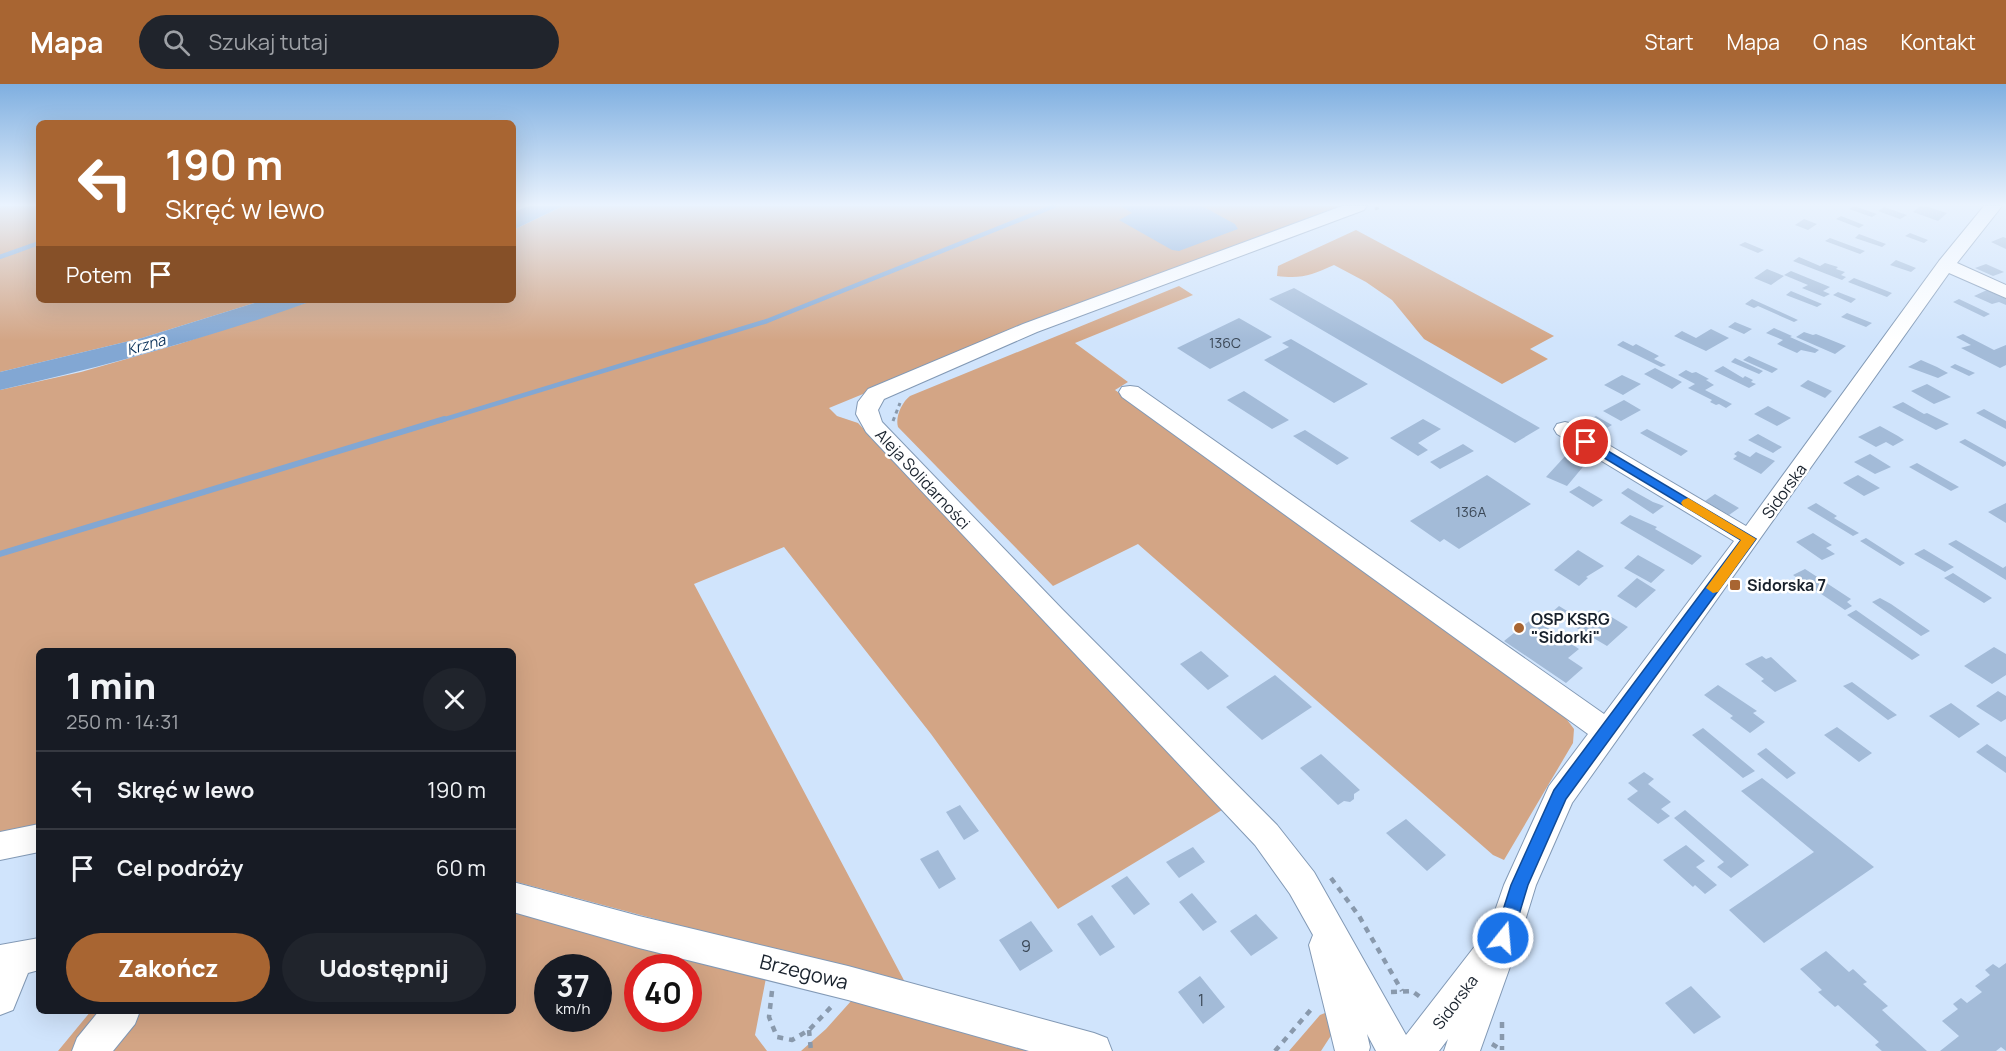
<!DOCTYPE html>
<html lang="pl">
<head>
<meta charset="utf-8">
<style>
	body { margin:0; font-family:Manrope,sans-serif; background:#20242c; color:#f1f3f6; height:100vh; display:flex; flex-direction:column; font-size:22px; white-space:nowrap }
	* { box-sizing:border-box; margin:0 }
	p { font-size:20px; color:#9ea1a6 }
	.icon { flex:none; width:33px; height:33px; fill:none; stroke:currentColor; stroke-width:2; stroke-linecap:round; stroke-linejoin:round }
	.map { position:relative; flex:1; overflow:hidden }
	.panel { position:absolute; left:36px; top:564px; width:480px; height:366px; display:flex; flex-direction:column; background:#171b24; border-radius:9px; box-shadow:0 6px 24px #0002 }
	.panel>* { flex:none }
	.guide { position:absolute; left:36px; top:36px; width:480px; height:183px; border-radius:9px; box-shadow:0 6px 24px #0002; background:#a86532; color:#fff; overflow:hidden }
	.speed { position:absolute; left:534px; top:870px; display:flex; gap:12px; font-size:30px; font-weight:700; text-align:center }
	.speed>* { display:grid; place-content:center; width:78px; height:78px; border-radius:50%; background:#171b24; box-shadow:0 6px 24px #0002; line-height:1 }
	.speed small { font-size:15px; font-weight:400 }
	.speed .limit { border:9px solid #d22; background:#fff; color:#111 }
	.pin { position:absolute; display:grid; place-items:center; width:51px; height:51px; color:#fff; margin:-26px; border:3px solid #fff; border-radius:50%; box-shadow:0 2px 6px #0007 }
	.me { position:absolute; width:66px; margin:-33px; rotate:17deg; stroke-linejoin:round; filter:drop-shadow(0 0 4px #0008) }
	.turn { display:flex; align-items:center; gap:21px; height:126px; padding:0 30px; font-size:27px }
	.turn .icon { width:78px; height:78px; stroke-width:2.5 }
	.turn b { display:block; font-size:42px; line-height:51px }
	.then { display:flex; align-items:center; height:57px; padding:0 30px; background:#0003; gap:12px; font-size:22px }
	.round { display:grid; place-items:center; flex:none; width:63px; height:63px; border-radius:32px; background:#20242c }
	.overview { display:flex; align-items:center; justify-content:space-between; height:102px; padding:0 30px }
	h1 { font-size:36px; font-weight:800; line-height:45px }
	.primary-button { display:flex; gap:12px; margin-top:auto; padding:12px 30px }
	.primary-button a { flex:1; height:69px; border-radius:36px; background:#a86532; color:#fff; font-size:24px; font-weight:800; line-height:69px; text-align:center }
	.primary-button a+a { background:#20242c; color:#f1f3f6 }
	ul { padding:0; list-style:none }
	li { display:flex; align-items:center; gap:18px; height:78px; padding:0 30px; border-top:2px solid #363941 }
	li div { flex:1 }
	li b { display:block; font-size:22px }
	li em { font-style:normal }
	header { display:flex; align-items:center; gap:36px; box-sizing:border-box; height:84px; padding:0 30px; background:#a86532; color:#fff }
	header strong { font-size:28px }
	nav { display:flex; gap:33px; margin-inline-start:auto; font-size:21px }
	.search { width:420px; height:54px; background:#20242c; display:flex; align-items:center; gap:15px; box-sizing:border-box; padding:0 21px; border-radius:33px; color:#9ea1a6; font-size:22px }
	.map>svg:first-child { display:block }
	.green { fill:#d3a585; fill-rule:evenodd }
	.water { fill:#82a7d3 }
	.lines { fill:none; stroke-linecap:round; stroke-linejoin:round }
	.stream-far1 { stroke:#82a7d3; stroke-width:4.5 }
	.stream { stroke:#82a7d3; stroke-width:6 }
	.building { fill:#a3bbd8 }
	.minor-casing { stroke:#8299b5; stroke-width:2 }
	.path-far1 { stroke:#8999ac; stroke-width:3; stroke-dasharray:4 4; stroke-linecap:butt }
	.path { stroke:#8999ac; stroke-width:4.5; stroke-dasharray:6 6; stroke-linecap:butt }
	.minor { fill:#fff; fill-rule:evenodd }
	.route { fill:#1a73e8; stroke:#114b97; stroke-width:1.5 }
	.slow { fill:#f59e0b }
	.poi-dot { fill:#a86532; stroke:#fff; stroke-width:2 }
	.labels { text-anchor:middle; stroke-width:5; stroke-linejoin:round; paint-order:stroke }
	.number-label { font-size:14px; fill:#3b4857 }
	.far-water-label { font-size:15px; font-style:italic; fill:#09315a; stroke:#fff }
	.street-label { font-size:16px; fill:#18212c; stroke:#fff }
	.poi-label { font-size:16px; font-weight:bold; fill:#18212c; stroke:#fff; text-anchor:start }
	.near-number-label { font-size:16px; fill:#3b4857 }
	.near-street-label { font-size:20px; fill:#18212c; stroke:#fff }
</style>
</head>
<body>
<header>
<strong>Mapa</strong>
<div class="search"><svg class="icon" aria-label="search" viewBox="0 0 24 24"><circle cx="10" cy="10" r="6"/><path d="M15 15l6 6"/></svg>Szukaj tutaj</div>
<nav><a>Start</a><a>Mapa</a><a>O nas</a><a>Kontakt</a></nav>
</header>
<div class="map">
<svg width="2006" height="967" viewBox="0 0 2006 967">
	<rect width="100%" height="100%" fill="#d0e4fc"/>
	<path class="green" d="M 0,122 L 39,122 L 39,216 L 264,216 L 142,254 L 0,288 Z
		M 563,122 L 1347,122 L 1048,234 L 829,324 L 837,332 L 858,339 L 1222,726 L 1058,825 L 931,650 L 784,463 L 694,500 L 907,902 L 513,797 L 513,567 L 39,567 L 39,745 L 0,754 L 0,306 L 81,288 L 179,260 L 315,216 L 513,216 L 513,146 Z
		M 1356,146 L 1554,252 L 1530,265 L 1548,275 L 1502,300 L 1424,255 L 1392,216 L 1366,198 L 1334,181 C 1311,191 1303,195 1277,192 L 1278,182 Z
		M 1179,202 L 1193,211 L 1075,259 L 1128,298 L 1115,306 L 1483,567 L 1565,633 L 1574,645 L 1573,659 L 1504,776 L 1493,771 L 1138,460 L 1053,502 L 898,343 C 895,333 902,318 910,312 Z
		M 513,827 L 766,894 L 755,951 L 767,967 L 58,967 L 91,927 L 513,927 ZM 548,884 L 598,884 L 598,934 L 548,934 ZM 638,884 L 688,884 L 688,934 L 638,934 Z
		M 852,916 L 1055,967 L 801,967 L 826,945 Z
		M 1330,927 L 1332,950 L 1321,967 L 1289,967 L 1320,931 Z"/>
	<path class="water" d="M 529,122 L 563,122 L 513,146 L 513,128 Z
		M 1121,122 L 1202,122 L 1235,140 L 1238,145 L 1179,167 L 1172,166 L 1119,136 L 1132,129 Z
		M 264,216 L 315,216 C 212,253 106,282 0,306 L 0,288 L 142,254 Z"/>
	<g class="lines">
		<path class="stream-far1" d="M 0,173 L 39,159
			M 439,337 L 767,237 L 1054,122"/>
		<path class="stream" d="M 0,470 L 444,335"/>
	</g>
	<path class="building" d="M 1854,122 L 1877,130 L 1872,133 L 1849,125 Z
		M 1920,122 L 1925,122 L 1947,129 L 1938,137 L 1913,128 Z
		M 1884,123 L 1907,131 L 1900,135 L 1878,127 Z
		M 1841,132 L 1864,141 L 1859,144 L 1836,135 Z
		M 1804,135 L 1817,140 L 1808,146 L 1795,141 Z
		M 1910,149 L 1928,156 L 1924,159 L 1905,152 Z
		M 1859,150 L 1886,160 L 1882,163 L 1855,154 Z
		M 2003,153 L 2006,154 L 2006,165 L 1991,158 Z
		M 1830,154 L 1865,167 L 1860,170 L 1825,157 Z
		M 1745,158 L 1764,166 L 1758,169 L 1739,161 Z
		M 1799,173 L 1820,182 L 1825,179 L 1838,183 L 1836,185 L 1845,188 L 1841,191 L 1846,193 L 1842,196 L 1793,177 Z
		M 1896,176 L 1916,184 L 1911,188 L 1890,181 Z
		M 1986,180 L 2004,188 L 1993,192 L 1975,184 Z
		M 1767,185 L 1784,192 L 1771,201 L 1754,194 Z
		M 1791,187 L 1830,203 L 1823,207 L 1830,210 L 1824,213 L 1802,204 L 1808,201 L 1784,191 Z
		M 1854,194 L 1872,201 L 1892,209 L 1887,213 L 1848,198 Z
		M 1294,204 L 1423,277 L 1540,344 L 1515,359 L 1269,215 Z
		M 1987,206 L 2006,215 L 2006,221 L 1999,218 L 1992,220 L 1974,212 Z
		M 1791,207 L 1822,220 L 1817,223 L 1786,211 Z
		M 1838,208 L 1856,215 L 1851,219 L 1833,211 Z
		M 1752,215 L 1798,236 L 1794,238 L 1758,222 L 1754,224 L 1745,220 Z
		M 1959,215 L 1978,224 L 1990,230 L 1984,233 L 1953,218 Z
		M 1847,229 L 1872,239 L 1866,243 L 1841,233 Z
		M 1239,234 L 1272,253 L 1210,285 L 1177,264 Z
		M 1735,238 L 1752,245 L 1744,250 L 1728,243 Z
		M 1774,244 L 1792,252 L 1790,253 L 1819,266 L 1815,269 L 1801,266 L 1797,269 L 1777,260 L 1783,256 L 1766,249 Z
		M 1711,245 L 1729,254 L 1706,267 L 1674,252 L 1682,247 L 1696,254 Z
		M 1804,248 L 1813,251 L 1816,250 L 1846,262 L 1835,270 L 1796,253 Z
		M 1963,250 L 1994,266 L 2006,261 L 2006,281 L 2000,284 L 1961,264 L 1971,261 L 1956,253 Z
		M 1291,255 L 1310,266 L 1368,300 L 1334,319 L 1264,276 L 1289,263 L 1282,259 Z
		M 1623,257 L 1633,262 L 1636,260 L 1659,272 L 1654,275 L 1666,281 L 1661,283 L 1617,261 Z
		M 1749,272 L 1778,285 L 1772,289 L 1743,276 Z
		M 1735,274 L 1763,287 L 1759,290 L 1731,278 Z
		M 1921,276 L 1937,283 L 1948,289 L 1938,294 L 1908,283 Z
		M 1955,280 L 1975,289 L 1969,292 L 1950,283 Z
		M 1723,282 L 1743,294 L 1745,292 L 1753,296 L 1751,298 L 1756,300 L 1749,304 L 1714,287 Z
		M 1655,284 L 1682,298 L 1672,305 L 1644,290 Z
		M 1686,286 L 1692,289 L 1696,288 L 1709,295 L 1706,296 L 1714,301 L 1705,306 L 1732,320 L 1726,324 L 1719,320 L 1716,321 L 1710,318 L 1712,316 L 1688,304 L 1695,300 L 1678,291 Z
		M 1622,291 L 1641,300 L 1623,311 L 1604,301 Z
		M 1808,296 L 1832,307 L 1825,314 L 1800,302 Z
		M 1927,300 L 1951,313 L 1934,320 L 1911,307 Z
		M 1244,307 L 1289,336 L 1272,345 L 1227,316 Z
		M 1624,316 L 1641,326 L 1621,337 L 1603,327 Z
		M 1903,318 L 1924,330 L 1927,329 L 1949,340 L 1936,346 L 1892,323 Z
		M 1768,322 L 1791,334 L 1777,342 L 1754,330 Z
		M 1984,325 L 2006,337 L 2006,345 L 1976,329 Z
		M 1596,332 L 1612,341 L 1595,351 L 1578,342 Z
		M 1423,335 L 1441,345 L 1418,359 L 1428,366 L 1418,372 L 1390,354 Z
		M 1880,342 L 1898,352 L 1904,356 L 1893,362 L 1886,358 L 1876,363 L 1858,353 Z
		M 1647,345 L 1688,367 L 1681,372 L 1640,349 Z
		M 1305,346 L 1349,374 L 1337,381 L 1293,352 Z
		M 1758,350 L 1782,363 L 1773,369 L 1748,356 Z
		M 1965,355 L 2006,378 L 2006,381 L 2003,383 L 1959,358 Z
		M 1463,360 L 1474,367 L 1440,385 L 1430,378 Z
		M 1738,367 L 1750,373 L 1756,368 L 1775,377 L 1761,390 L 1733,375 L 1737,372 L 1734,370 Z
		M 1567,370 L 1587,378 L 1567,402 L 1546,393 Z
		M 1870,370 L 1891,383 L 1875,390 L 1854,378 Z
		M 1917,379 L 1959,403 L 1951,407 L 1909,383 Z
		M 1487,391 L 1531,420 L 1459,465 L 1444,455 L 1440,458 L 1410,437 Z
		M 1858,391 L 1880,404 L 1864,412 L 1843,399 Z
		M 1579,402 L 1603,416 L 1593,423 L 1569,408 Z
		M 1628,404 L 1653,418 L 1664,422 L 1653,430 L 1621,409 Z
		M 1715,410 L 1739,424 L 1729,431 L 1705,417 Z
		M 1816,419 L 1837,432 L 1834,434 L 1859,449 L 1853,452 L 1807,424 Z
		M 2006,419 L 2006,439 L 1988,428 Z
		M 1630,431 L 1657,443 L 1655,445 L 1702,472 L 1692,481 L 1620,439 Z
		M 1813,449 L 1832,461 L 1826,464 L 1835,470 L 1822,476 L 1796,458 Z
		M 1866,454 L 1905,479 L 1900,482 L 1860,457 Z
		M 1956,456 L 2003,484 L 2006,482 L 2006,496 L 1948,460 Z
		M 1924,465 L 1954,483 L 1945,488 L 1914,470 Z
		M 1578,466 L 1604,482 L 1586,493 L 1588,494 L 1579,502 L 1554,486 Z
		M 1638,471 L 1665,486 L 1651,499 L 1624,484 Z
		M 1805,485 L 1851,515 L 1847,518 L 1852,522 L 1845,526 L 1793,491 Z
		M 1953,489 L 1992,514 L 1984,519 L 1944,494 Z
		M 1637,494 L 1656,506 L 1636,524 L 1617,512 Z
		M 1880,514 L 1891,520 L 1930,547 L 1921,552 L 1872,518 Z
		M 1559,522 L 1585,538 L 1600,526 L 1628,543 L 1607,562 L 1551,529 Z
		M 1856,526 L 1920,571 L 1912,576 L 1847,531 Z
		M 1533,534 L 1579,565 L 1568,574 L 1583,584 L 1566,599 L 1504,557 Z
		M 1994,563 L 2006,570 L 2006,591 L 1992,600 L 1964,582 Z
		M 1201,567 L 1229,592 L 1208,606 L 1180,580 Z
		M 1762,572 L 1766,575 L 1771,573 L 1797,597 L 1775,608 L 1761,597 L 1764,595 L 1745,580 Z
		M 1275,591 L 1312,623 L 1262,656 L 1226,623 Z
		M 1852,598 L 1897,631 L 1888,636 L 1843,602 Z
		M 1718,601 L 1757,627 L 1753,629 L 1765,638 L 1750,649 L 1730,634 L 1733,632 L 1704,611 Z
		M 1998,607 L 2006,612 L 2006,635 L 2001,638 L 1976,622 Z
		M 1951,619 L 1980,640 L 1959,654 L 1929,632 Z
		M 1837,643 L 1872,669 L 1859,678 L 1824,651 Z
		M 1703,644 L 1755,687 L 1743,694 L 1692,651 Z
		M 1987,660 L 2006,673 L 2006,689 L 1976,668 Z
		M 1766,664 L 1796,689 L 1787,695 L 1757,670 Z
		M 1321,670 L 1360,706 L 1354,710 L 1354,715 L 1350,718 L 1344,717 L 1338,721 L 1300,684 Z
		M 1644,688 L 1654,695 L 1648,700 L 1671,718 L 1661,725 L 1670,732 L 1658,740 L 1627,715 L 1638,707 L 1628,699 Z
		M 1762,694 L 1874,783 L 1764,859 L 1729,826 L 1814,768 L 1741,707 Z
		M 960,721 L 979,747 L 964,756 L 946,728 Z
		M 1685,726 L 1749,781 L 1731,794 L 1717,783 L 1724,778 L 1674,734 Z
		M 1406,735 L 1446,771 L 1427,787 L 1386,749 Z
		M 1686,761 L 1705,777 L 1696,783 L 1717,801 L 1705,810 L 1695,801 L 1693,803 L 1663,776 Z
		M 1193,763 L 1205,778 L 1179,794 L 1166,778 Z
		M 938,766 L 956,795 L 939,805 L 920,775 Z
		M 1127,792 L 1150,820 L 1134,831 L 1111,802 Z
		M 1192,809 L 1217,838 L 1203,847 L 1179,818 Z
		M 1256,830 L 1278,854 L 1251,872 L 1230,847 Z
		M 1092,831 L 1115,863 L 1100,872 L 1077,840 Z
		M 1031,837 L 1053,867 L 1020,887 L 999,856 Z
		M 1826,867 L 1849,888 L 1853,885 L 1867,898 L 1863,900 L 1888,922 L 1882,926 L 1927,967 L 1882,967 L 1875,961 L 1879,958 L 1838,921 L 1835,923 L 1818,908 L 1822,906 L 1800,885 Z
		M 2006,879 L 2006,967 L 2001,963 L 1996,967 L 1940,967 L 1959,952 L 1942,937 L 1958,925 L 1953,920 L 1961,914 L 1967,919 L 1982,908 L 1975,902 L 1990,891 L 1985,886 L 1993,880 L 1999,884 Z
		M 1200,892 L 1225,923 L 1203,940 L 1178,908 Z
		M 1691,902 L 1721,933 L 1694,950 L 1665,919 Z"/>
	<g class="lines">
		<g class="minor-casing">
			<path id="minor" d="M 1342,122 L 1367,122 L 1364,126 L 1037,248 L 884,315 L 878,326 L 882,338 L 1062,525 L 1277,741 L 1314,788 L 1406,951 L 1489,844 L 1504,801 L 1549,702 L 1588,650 L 1122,313 L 1119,308 L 1122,303 L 1130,302 L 1138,303 L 1604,630 L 1734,457 L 1557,350 L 1554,345 L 1557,340 L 1565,338 L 1573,340 L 1746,442 L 1939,177 L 1984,122 L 2002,122 L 1957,179 L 2006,201 L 2006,214 L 1949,189 L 1572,719 L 1536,801 L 1520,853 L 1508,873 L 1511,880 L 1480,967 L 1444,967 L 1448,955 L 1439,967 L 1376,967 L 1367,950 L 1370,963 L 1369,967 L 1335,967 L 1309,861 L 1313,851 L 1290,810 L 1255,761 L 866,348 L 856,330 L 858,318 L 868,305 L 1023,240 Z
				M 39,740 L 39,768 L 0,776 L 0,748 Z
				M 513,798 L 639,832 L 848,882 L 1094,949 L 1107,954 L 1112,967 L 1029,967 L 848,916 L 639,864 L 513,828 Z
				M 39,854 L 39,886 L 28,889 L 13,926 L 0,931 L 0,861 Z
				M 99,927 L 140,927 L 135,940 L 113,967 L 72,967 L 77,954 Z"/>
		</g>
		<path class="path-far1" d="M 1375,125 L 1383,122
			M 893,337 L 900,319"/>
		<path class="path" d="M 1331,794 L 1359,832 L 1402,907
			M 772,907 L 769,933 L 777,953 L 792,956 L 809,946 L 832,922
			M 1391,908 L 1412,907 L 1423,915
			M 1502,938 L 1502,966
			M 809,946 L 811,967
			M 1492,960 L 1502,966
			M 1275,967 L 1314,922"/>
		<use href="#minor" class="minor"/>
	</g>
	<linearGradient id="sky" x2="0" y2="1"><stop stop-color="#7fafe0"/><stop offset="0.47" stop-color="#eaf3fe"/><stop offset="1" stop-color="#eaf3fe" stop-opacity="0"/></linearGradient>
	<rect width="2006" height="257" fill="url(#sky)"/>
	<path class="route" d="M 1586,354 L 1756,455 L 1566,715 L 1528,801 L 1512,854 L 1510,860 L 1503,862 L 1497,860 L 1494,854 L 1511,801 L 1554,706 L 1741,456 L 1581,360 L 1581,355 Z"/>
	<path class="slow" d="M 1688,414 L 1756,455 L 1718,508 L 1713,509 L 1706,504 L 1741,456 L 1683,422 L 1681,419 L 1683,416 Z"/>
	<g class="poi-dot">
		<rect x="1729" y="495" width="12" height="12" rx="3"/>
		<circle cx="1519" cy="544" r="6"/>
	</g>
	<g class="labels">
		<g class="number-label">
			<text x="1225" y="264">136C</text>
			<text x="1471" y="433">136A</text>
		</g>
		<g class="far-water-label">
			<text transform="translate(146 261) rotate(-16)" y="5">Krzna</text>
		</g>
		<g class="street-label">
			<text transform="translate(923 395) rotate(47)" y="6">Aleja Solidarności</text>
			<text transform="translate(1784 407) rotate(-54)" y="6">Sidorska</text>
			<text transform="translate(1455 918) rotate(-53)" y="6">Sidorska</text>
		</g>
		<g class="poi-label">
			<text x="1747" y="507">Sidorska 7</text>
			<text x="1531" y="541">OSP KSRG<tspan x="1531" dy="18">"Sidorki"</tspan></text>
		</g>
		<g class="near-number-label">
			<text x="1026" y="868">9</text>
			<text x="1201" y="922">1</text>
		</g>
		<g class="near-street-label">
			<text transform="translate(804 888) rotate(14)" y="7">Brzegowa</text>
		</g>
	</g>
</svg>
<div class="speed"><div>37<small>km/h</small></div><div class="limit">40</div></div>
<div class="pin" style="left:1586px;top:358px;background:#d93025"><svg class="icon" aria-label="arrive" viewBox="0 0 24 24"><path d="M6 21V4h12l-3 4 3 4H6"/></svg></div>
<svg class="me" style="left:1503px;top:854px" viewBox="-20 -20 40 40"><circle r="17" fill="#1a73e8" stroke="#fff" stroke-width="3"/><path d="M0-11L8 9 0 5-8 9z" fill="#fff"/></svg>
<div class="guide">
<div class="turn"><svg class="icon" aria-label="left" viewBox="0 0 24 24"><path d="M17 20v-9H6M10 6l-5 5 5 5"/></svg><div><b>190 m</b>Skręć w lewo</div></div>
<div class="then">Potem<svg class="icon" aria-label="arrive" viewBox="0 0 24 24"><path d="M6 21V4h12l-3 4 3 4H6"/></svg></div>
</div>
<section class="panel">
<div class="overview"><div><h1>1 min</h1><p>250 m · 14:31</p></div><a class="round"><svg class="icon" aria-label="close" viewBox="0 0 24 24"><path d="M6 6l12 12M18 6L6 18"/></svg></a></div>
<ul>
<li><svg class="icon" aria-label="left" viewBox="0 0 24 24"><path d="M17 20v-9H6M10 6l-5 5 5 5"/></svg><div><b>Skręć w lewo</b></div><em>190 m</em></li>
<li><svg class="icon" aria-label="arrive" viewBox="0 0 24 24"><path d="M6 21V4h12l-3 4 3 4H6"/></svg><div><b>Cel podróży</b></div><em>60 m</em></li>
</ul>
<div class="primary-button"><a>Zakończ</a><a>Udostępnij</a></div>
</section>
</div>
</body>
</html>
